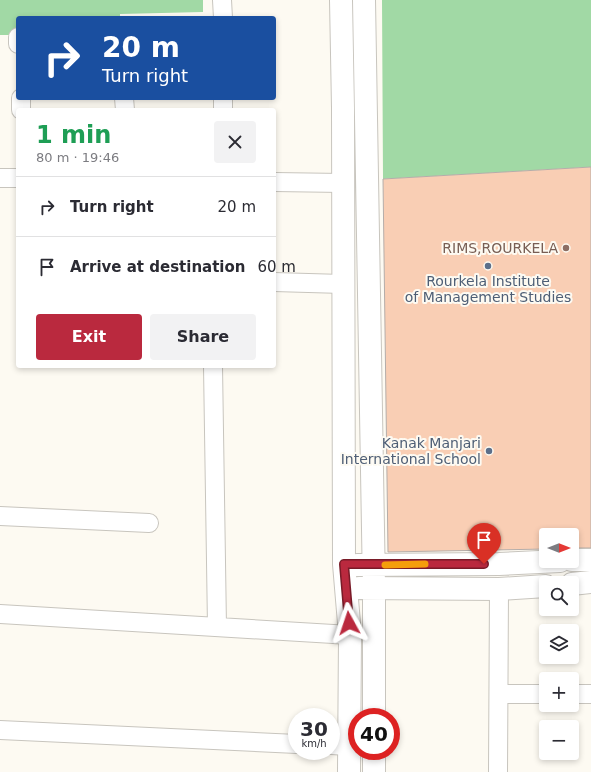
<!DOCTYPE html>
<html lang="en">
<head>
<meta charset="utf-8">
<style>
	body { margin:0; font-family:"DejaVu Sans",sans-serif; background:#f2f2f3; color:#2b2b33; height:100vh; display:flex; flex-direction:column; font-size:15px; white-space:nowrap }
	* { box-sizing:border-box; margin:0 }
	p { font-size:13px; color:#7c7c81 }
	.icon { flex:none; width:22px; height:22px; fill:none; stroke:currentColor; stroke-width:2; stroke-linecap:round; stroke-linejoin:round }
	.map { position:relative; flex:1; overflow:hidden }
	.sheet { position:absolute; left:16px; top:108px; width:260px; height:260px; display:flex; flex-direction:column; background:#fff; border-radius:4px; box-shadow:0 2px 6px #0003 }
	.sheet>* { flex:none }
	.guide { position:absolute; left:16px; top:16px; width:260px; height:84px; border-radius:4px; box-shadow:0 2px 6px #0003; background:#1a4fa0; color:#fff; overflow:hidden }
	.needle { width:26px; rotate:90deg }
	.fabs { position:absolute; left:539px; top:528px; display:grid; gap:8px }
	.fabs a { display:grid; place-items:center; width:40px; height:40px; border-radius:4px; background:#fff; box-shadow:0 2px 6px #0003; font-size:20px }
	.speed { position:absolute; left:288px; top:708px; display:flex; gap:8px; font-size:20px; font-weight:700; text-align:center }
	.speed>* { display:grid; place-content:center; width:52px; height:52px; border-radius:50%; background:#fff; box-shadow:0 2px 6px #0003; line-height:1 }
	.speed small { font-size:10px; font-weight:400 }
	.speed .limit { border:6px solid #d22; background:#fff; color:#111 }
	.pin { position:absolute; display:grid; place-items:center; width:34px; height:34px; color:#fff; margin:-41px -17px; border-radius:50% 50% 50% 0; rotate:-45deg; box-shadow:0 0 4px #0007 }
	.pin .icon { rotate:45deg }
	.me { position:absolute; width:44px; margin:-22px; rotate:355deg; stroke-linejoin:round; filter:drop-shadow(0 0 3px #0008) }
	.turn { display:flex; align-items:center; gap:14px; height:84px; padding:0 20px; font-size:18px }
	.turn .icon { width:52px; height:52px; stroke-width:2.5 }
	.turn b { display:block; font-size:28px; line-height:34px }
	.round { display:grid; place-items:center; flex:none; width:42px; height:42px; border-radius:4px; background:#f2f2f3 }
	.overview { display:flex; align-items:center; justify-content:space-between; height:68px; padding:0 20px }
	h1 { font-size:24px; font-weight:700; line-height:30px; color:#1e9e55 }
	.cta { display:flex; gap:8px; margin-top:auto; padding:8px 20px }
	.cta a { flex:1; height:46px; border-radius:4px; background:#ba293e; color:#fff; font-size:16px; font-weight:700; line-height:46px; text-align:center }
	.cta a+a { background:#f2f2f3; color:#2b2b33 }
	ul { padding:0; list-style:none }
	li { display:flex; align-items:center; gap:12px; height:60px; padding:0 20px; border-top:1px solid #e1e1e2 }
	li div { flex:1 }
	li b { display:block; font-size:15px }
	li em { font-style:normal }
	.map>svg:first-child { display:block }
	.green { fill:#a1d9a5 }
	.building { fill:#f9ceb4; stroke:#b5ada9 }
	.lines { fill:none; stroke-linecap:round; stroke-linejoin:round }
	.minor-casing { stroke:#c8c5be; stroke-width:20 }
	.tertiary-casing { stroke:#c8c5be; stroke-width:24 }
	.minor { stroke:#fff; stroke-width:18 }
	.tertiary { stroke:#fff; stroke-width:22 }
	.route-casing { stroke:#791b28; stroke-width:10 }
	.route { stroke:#ba293e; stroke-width:7 }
	.slow { stroke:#f59e0b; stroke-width:7 }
	.education-dot { fill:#8d6e63; stroke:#fdfaf2; stroke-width:1.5 }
	.service-dot { fill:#5c6f8a; stroke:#fdfaf2; stroke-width:1.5 }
	.labels { text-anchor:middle; stroke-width:4; stroke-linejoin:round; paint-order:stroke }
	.education-label { font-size:14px; fill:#785e54; stroke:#fdfaf2; text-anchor:end }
	.service-label { font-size:14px; fill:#4e5e75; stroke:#fdfaf2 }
</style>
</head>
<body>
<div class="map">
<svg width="591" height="772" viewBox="0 0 591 772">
	<rect width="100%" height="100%" fill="#fdfaf2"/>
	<path class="green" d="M 0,0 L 203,0 L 203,12 L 120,14 L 120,18 L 18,18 L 18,35 L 0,35 Z
		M 382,0 L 591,0 L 591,167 L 383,179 Z"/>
	<path class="building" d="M 591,167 L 591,548 L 572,548 L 572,535 L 546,535 L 546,549 L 388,552 L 383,179 Z"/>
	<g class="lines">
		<g class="minor-casing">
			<path id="minor" d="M 222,0 L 223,18
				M 18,37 L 18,44
				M 21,98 L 21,110
				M 124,98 L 125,110
				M 223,98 L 223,110
				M 0,178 L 18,178
				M 274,182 L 343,183
				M 274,282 L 343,284
				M 213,366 L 217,627
				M 0,516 L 149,523
				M 0,614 L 350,635
				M 499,694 L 546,694
				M 572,694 L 591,694
				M 0,730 L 297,744
				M 331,745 L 349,746
				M 498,772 L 499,589"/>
		</g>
		<g class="tertiary-casing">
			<path id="tertiary" d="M 341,0 L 343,108 L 344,564 L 350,635 L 349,772
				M 364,0 L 374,588 L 374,717
				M 572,560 L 591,560
				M 357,565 L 499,564 L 560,561
				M 572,584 L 591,582
				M 359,588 L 499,589 L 546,586
				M 374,751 L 374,772"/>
		</g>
		<use href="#minor" class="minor"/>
		<use href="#tertiary" class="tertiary"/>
	</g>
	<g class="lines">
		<g class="route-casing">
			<path id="route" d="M 349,623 L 344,564 L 484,564"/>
		</g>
		<use href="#route" class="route"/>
		<path class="slow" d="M 385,565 L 425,564"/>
	</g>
	<circle class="education-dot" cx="566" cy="248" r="4"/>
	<g class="service-dot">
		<circle cx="488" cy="266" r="4"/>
		<circle cx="489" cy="451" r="4"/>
	</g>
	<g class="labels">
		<g class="education-label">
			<text x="558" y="253">RIMS,ROURKELA</text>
		</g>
		<g class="service-label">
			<text x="488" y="286">Rourkela Institute<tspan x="488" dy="16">of Management Studies</tspan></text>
			<text x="481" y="448" text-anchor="end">Kanak Manjari<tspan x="481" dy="16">International School</tspan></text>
		</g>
	</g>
</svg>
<div class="fabs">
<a><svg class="needle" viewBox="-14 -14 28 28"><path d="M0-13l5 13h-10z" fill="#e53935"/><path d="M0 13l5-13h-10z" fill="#7c7c81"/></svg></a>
<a><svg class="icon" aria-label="search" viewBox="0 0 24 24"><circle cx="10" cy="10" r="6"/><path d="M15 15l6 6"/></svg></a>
<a><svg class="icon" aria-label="layers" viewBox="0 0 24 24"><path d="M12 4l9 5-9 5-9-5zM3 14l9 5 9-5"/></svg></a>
<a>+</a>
<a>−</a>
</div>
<div class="speed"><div>30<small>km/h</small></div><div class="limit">40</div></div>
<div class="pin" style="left:484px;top:564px;background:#d93025"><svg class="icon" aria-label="arrive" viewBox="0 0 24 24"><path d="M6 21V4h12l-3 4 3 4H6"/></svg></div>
<svg class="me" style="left:349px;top:623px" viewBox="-20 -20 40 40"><path d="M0-17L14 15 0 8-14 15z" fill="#ba293e" stroke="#fff" stroke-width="4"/></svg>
<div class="guide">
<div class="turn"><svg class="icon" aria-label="right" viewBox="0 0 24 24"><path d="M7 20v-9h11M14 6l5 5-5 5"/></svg><div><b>20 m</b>Turn right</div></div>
</div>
<section class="sheet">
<div class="overview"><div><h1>1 min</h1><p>80 m · 19:46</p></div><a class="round"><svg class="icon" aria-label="close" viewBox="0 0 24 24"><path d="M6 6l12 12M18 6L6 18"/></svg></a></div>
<ul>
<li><svg class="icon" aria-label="right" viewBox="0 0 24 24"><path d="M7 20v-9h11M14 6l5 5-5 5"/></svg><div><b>Turn right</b></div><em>20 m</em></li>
<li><svg class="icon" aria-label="arrive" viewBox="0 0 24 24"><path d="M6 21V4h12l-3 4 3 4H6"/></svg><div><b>Arrive at destination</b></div><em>60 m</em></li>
</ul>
<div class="cta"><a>Exit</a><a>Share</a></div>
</section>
</div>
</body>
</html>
